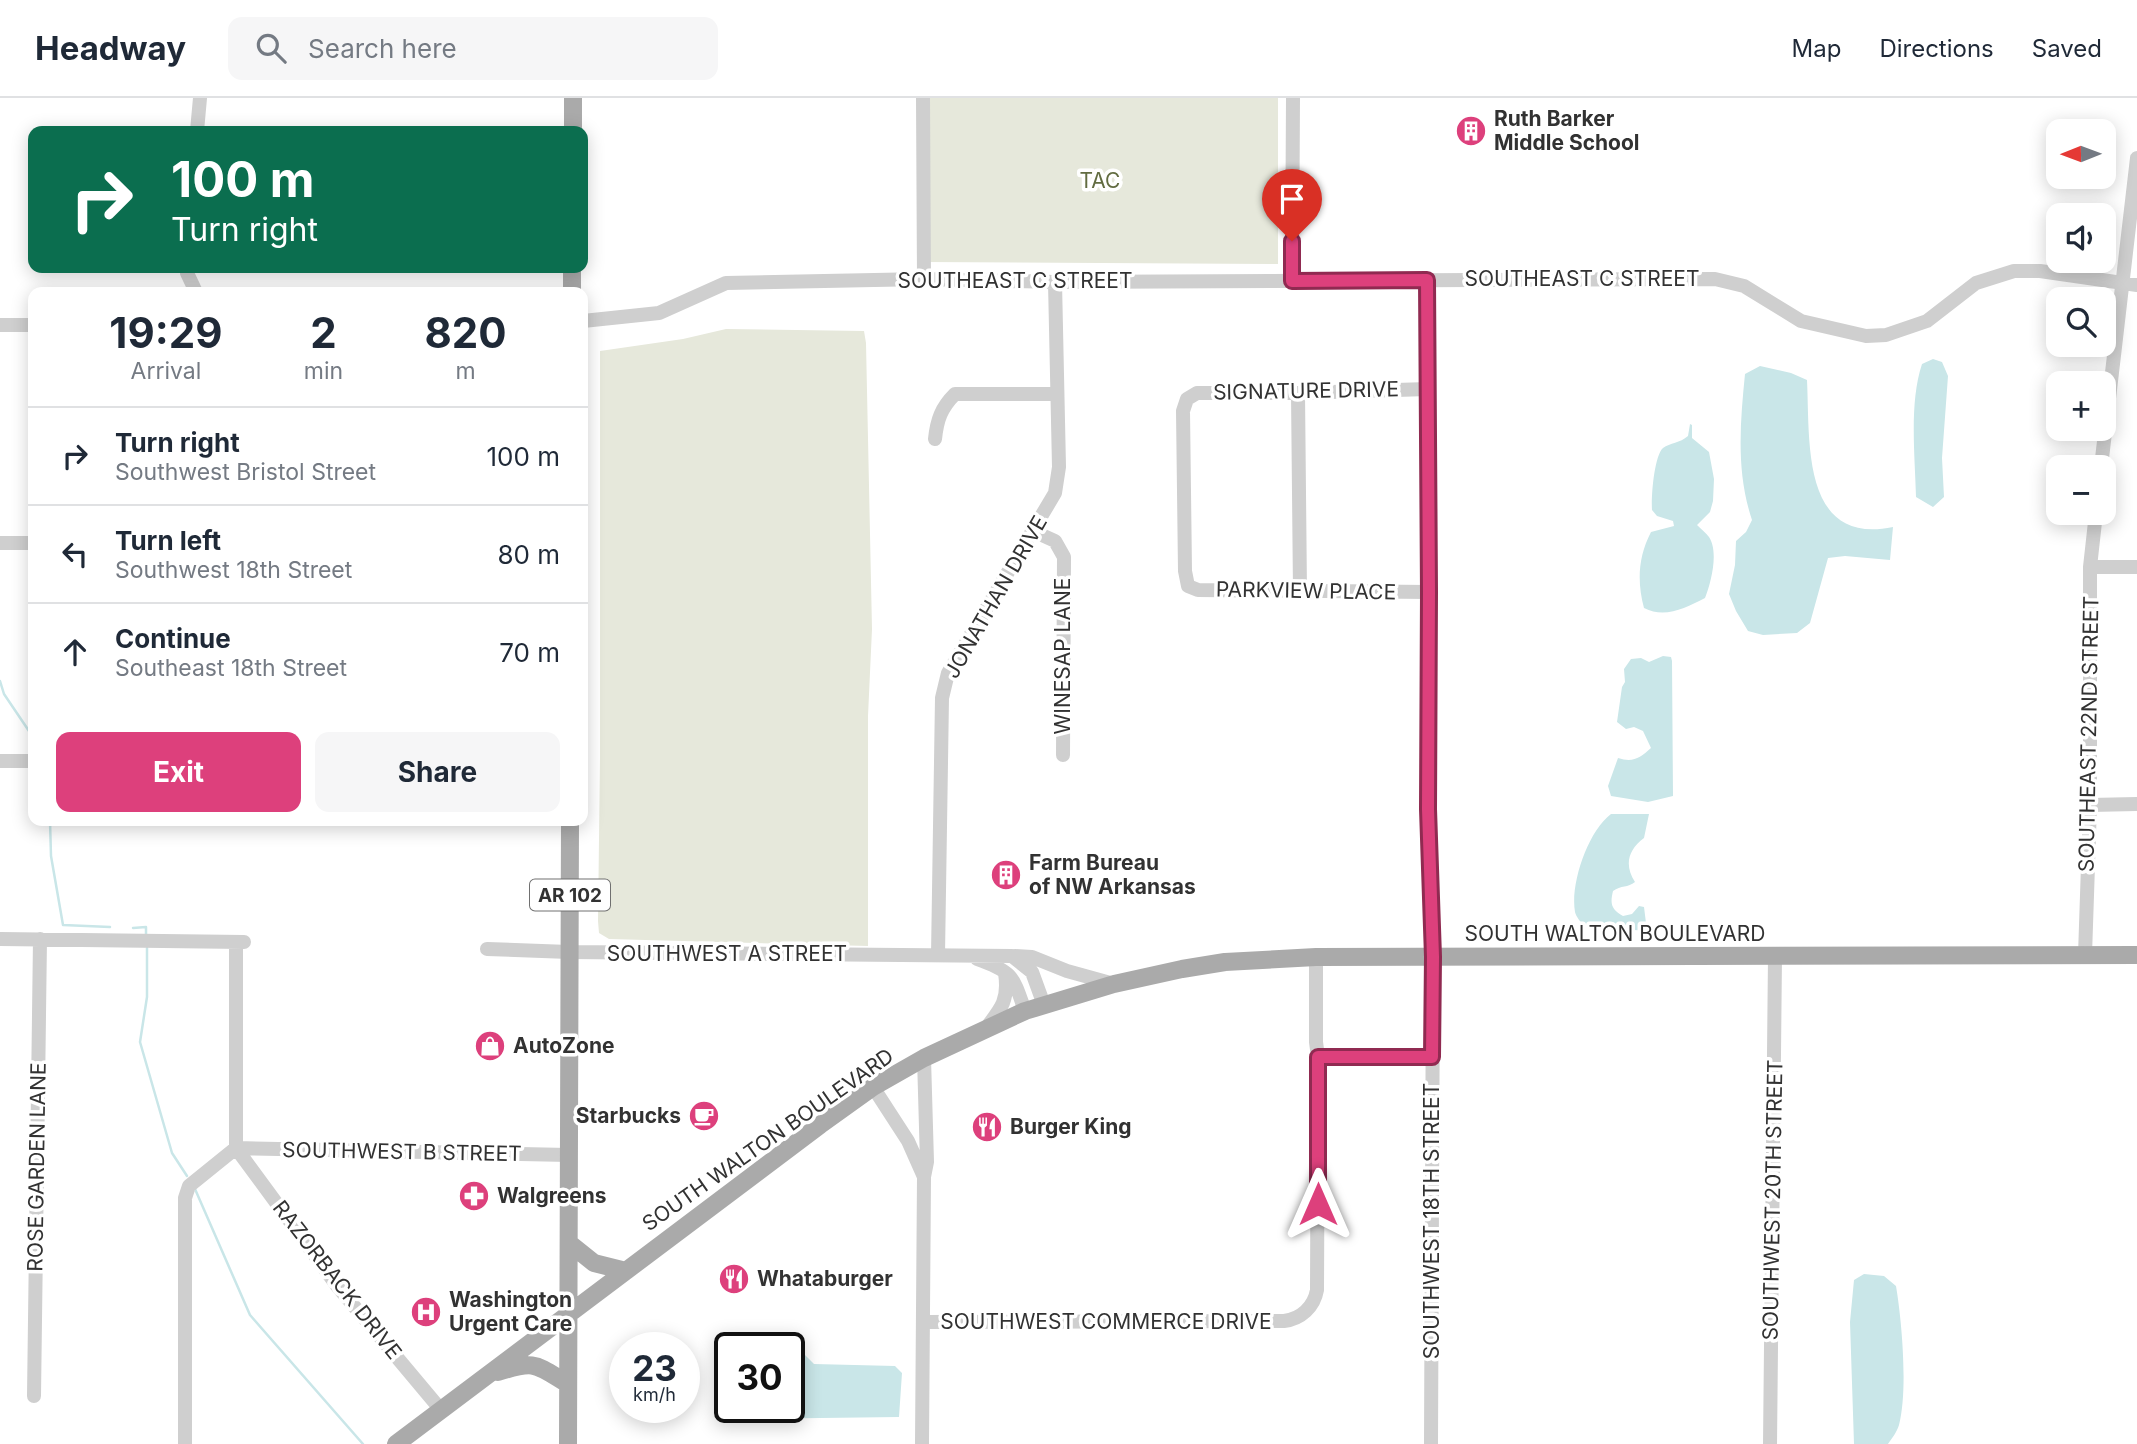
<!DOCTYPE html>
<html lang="en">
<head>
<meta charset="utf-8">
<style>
	body { margin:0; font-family:Inter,sans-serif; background:#f6f6f7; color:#1f2937; height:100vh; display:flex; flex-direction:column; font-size:26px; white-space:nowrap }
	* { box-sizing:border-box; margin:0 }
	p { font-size:23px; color:#747a83 }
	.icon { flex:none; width:38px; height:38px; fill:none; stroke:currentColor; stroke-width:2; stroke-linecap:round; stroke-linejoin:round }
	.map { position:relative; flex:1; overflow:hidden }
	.sheet { position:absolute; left:28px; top:189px; width:560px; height:539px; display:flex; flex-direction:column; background:#fff; border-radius:14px; box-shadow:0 4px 18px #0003 }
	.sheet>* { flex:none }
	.top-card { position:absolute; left:28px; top:28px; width:560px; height:147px; border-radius:14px; box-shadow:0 4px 18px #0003; background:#0b6e4f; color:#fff; overflow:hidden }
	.needle { width:46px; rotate:269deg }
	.tools { position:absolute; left:2046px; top:21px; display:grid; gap:14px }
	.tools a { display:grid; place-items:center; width:70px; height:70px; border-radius:14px; background:#fff; box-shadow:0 4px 18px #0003; font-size:35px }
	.speed { position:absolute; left:609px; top:1234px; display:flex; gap:14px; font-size:35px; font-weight:700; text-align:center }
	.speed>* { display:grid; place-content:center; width:91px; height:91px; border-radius:50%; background:#fff; box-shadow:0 4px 18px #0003; line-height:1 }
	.speed small { font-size:18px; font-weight:400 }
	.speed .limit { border:4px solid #111; border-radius:10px; background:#fff; color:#111 }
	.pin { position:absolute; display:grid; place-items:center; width:60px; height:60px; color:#fff; margin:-72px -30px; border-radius:50% 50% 50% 0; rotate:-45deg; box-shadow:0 0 7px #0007 }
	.pin .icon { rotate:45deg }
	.me { position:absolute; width:77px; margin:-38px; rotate:0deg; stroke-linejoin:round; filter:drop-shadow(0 0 5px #0008) }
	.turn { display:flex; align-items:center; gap:24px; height:147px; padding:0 28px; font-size:32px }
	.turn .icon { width:91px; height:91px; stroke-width:2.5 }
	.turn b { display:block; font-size:49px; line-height:60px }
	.eta { display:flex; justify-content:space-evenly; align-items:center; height:119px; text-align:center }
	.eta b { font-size:42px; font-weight:700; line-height:49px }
	.primary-button { display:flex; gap:14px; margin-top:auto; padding:14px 28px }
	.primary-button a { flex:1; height:80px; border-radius:14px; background:#dd407c; color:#fff; font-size:28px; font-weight:700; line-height:80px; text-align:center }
	.primary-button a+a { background:#f6f6f7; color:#1f2937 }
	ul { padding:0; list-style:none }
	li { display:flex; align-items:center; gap:21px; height:98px; padding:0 28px; border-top:2px solid #e0e1e3 }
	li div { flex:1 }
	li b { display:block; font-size:26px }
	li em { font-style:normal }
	header { display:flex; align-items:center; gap:42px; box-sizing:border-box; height:98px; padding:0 35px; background:#fff; border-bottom:2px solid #e0e1e3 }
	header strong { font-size:33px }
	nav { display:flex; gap:38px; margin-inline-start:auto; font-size:24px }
	.search { width:490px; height:63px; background:#f6f6f7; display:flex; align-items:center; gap:18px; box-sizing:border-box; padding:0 24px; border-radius:14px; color:#747a83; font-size:26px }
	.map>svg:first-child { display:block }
	.green { fill:#e6e8db }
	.water { fill:#c9e6e8 }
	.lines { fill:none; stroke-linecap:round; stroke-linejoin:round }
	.stream { stroke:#c9e6e8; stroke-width:2.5 }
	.minor { stroke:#cfcfcf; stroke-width:14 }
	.major { stroke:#aaa; stroke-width:18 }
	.route-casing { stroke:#902a51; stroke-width:18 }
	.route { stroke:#dd407c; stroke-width:12 }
	.labels { text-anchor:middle; stroke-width:7; stroke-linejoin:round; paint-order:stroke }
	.shield { fill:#fff; stroke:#707070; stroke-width:2 }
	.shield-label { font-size:19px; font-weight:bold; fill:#323232 }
	.poi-label { font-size:21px; font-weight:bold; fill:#323232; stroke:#fff; text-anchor:start }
	.park-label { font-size:21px; fill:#626c41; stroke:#fff }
	.street-label { font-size:21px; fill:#323232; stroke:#fff }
</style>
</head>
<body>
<header>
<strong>Headway</strong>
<div class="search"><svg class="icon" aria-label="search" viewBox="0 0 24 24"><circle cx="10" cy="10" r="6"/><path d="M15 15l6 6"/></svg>Search here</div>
<nav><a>Map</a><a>Directions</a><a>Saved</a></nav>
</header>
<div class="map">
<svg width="2137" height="1346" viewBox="0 0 2137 1346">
	<rect width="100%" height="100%" fill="#fff"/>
	<path class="green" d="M 923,0 L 1278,0 L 1278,166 L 924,164 Z
		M 726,231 L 864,233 L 866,245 L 872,531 L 868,618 L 868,848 L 609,841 L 599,835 L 598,823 L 600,659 L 600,253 L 683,241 Z"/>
	<path class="water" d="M 1933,261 L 1942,264 L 1948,278 L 1942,360 L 1944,399 L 1933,409 L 1916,399 C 1915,358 1909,305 1922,266 Z
		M 1760,268 L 1791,275 L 1807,282 C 1810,344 1801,448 1893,429 L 1890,462 L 1845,458 L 1828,460 L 1810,525 L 1797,535 L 1763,537 L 1748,533 L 1736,513 L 1729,496 L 1735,467 L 1736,443 L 1746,434 L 1752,422 C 1736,374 1740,326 1745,276 Z
		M 1690,326 L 1692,327 L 1692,340 L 1709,354 L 1714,381 L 1713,403 L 1710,414 L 1697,427 C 1701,431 1706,435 1709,439 C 1719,454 1711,485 1705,500 C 1685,510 1665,521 1644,510 C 1637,484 1638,459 1651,434 L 1674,428 L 1673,423 L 1657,418 L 1652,412 C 1651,400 1654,358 1663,350 C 1670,345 1680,345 1688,338 Z
		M 1663,558 L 1671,559 L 1672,563 L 1673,698 L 1648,704 L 1611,698 L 1608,688 L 1618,660 C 1633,665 1640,660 1651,650 L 1643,633 L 1634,629 L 1626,631 L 1617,624 L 1622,589 L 1625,584 L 1624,571 L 1631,561 L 1641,560 L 1649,564 Z
		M 1611,716 L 1649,716 L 1644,740 C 1628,752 1624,767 1635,784 C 1628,790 1621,787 1613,793 C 1610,806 1611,811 1623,818 L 1632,816 L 1639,808 L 1644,809 L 1646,825 L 1641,832 C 1629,833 1619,828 1607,826 C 1599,825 1593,830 1584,828 C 1581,824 1576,819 1575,814 C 1570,786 1588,733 1611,716 Z
		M 1864,1176 L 1884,1178 L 1896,1188 C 1902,1224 1908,1292 1899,1327 C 1897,1334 1892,1340 1888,1346 L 1854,1346 L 1850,1224 L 1854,1182 Z
		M 798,1250 L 814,1266 L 895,1268 L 902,1275 L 899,1319 L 738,1321 L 731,1316 L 730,1309 L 789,1309 L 789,1256 Z"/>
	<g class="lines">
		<path class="stream" d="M 0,583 L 4,596 L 33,639
			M 50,723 L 51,758 L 63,827 L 110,829
			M 133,830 L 146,829 L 146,836
			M 147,850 L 147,899 L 140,944 L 172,1055 L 187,1078
			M 195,1091 L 250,1217 L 363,1346"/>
		<path class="minor" d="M 923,0 L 924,181
			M 197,33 L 200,0
			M 187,170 L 187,175 L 196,194
			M 1427,182 L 1429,494 L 1428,711 L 1433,859 L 1431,1346
			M 1292,183 L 1293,0
			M 583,223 L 659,215 L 726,185 L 924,181 L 1055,184 L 1715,181 L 1744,188 L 1801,223 L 1866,238 L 1886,237 L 1927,223 L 1976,185 L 2014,173 L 2040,173 L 2137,187
			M 0,227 L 33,227
			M 1428,291 L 1298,295 L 1197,295 L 1187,301 L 1183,313 L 1185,473 L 1188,488 L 1198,492 L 1429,494
			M 1298,295 L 1300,494
			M 935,341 C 937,322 941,310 955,296 L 1056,296
			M 2101,369 L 2137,60
			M 1033,433 L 1055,443 L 1064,459 L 1063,657
			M 0,445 L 33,445
			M 2090,469 L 2137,469
			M 0,663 L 33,663
			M 2090,707 L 2137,706
			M 0,841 L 244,844
			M 487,851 L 569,854 L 1012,858 L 1032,874 L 1044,907
			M 938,857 L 942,600 L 948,575 L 1055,395 L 1059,369 L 1055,184
			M 2085,857 L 2090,707 L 2090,469 L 2096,415
			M 1015,858 L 1032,859 L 1067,873 L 1114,886
			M 977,861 C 1014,874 1013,879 1025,913
			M 986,930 C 1002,910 1009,901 1005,875
			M 1318,959 L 1432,959
			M 873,989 L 908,1043 L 924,1079
			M 236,1050 L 569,1057
			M 236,1050 L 338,1189 L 441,1312
			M 923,1224 L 1284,1223 C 1301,1221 1314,1209 1317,1192 L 1318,959 L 1316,944 L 1316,859
			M 34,1298 L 40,841
			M 185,1346 L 185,1100 L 189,1088 L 236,1050 L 236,844
			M 922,1346 L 924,1079 L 927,1064 L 924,960
			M 1770,1346 L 1775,858"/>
		<path class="major" d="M 573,33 L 573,0
			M 572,194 L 572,170
			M 569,1145 L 594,1165 L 626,1173
			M 498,1274 C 536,1262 535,1266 568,1286
			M 396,1346 L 820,1027 L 873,989 L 924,960 L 1025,913 L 1114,886 L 1182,871 L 1225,864 L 1316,859 L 2137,857
			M 568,1346 L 570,723"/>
	</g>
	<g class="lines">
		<g class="route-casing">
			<path id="route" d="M 1292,143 L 1292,183 L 1427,182 L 1429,494 L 1428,711 L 1433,859 L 1432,959 L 1318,959 L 1318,1106"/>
		</g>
		<use href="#route" class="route"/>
	</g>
	<defs>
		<g id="building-disc" transform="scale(1.575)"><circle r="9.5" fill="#dd407c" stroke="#fff"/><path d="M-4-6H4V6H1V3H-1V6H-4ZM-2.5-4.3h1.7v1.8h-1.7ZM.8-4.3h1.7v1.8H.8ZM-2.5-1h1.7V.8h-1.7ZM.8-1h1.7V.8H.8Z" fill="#fff"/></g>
		<g id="shop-disc" transform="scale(1.575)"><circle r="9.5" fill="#dd407c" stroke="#fff"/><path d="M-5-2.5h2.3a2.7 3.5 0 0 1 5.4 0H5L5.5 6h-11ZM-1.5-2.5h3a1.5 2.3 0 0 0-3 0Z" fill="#fff"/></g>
		<g id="cafe-disc" transform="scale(1.575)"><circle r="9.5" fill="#dd407c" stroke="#fff"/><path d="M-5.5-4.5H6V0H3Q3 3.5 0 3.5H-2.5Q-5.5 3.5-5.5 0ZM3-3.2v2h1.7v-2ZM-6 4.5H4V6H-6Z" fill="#fff"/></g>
		<g id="restaurant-disc" transform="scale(1.575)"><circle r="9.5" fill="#dd407c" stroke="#fff"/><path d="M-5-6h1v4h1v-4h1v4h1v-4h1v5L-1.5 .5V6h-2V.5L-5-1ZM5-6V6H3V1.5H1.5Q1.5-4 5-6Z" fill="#fff"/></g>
		<g id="pharmacy-disc" transform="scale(1.575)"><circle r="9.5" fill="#dd407c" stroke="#fff"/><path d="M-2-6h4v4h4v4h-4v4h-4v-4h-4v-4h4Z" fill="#fff"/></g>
		<g id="hospital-disc" transform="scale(1.575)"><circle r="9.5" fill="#dd407c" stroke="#fff"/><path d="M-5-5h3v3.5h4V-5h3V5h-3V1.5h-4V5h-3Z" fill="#fff"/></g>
	</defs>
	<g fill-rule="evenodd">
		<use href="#building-disc" x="1471" y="33"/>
		<use href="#building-disc" x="1006" y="777"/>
		<use href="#shop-disc" x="490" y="948"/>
		<use href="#cafe-disc" x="704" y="1018"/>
		<use href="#restaurant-disc" x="987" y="1029"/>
		<use href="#pharmacy-disc" x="474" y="1098"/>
		<use href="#restaurant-disc" x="734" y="1181"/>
		<use href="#hospital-disc" x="426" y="1214"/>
	</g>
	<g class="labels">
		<rect class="shield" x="530" y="781.5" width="80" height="31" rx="5"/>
		<g class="shield-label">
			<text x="570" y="804">AR 102</text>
		</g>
		<g class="poi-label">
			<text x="1494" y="28">Ruth Barker<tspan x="1494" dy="24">Middle School</tspan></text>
			<text x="1029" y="772">Farm Bureau<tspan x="1029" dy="24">of NW Arkansas</tspan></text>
			<text x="513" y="955">AutoZone</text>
			<text x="681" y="1025" text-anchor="end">Starbucks</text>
			<text x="1010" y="1036">Burger King</text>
			<text x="497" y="1105">Walgreens</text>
			<text x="757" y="1188">Whataburger</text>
			<text x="449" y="1209">Washington<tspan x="449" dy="24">Urgent Care</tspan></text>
		</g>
		<g class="park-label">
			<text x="1100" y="90">TAC</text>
		</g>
		<g class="street-label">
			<text x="1582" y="188">SOUTHEAST C STREET</text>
			<text x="1015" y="190">SOUTHEAST C STREET</text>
			<text transform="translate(1306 293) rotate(-1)" y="7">SIGNATURE DRIVE</text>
			<text transform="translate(1306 493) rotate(1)" y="7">PARKVIEW PLACE</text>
			<text transform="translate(996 499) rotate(-60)" y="7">JONATHAN DRIVE</text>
			<text transform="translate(1063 558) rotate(-90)" y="7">WINESAP LANE</text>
			<text transform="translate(2089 636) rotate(-89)" y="7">SOUTHEAST 22ND STREET</text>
			<text x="1615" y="843">SOUTH WALTON BOULEVARD</text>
			<text x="727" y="863">SOUTHWEST A STREET</text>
			<text transform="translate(768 1042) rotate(-35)" y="7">SOUTH WALTON BOULEVARD</text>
			<text transform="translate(402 1054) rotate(1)" y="7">SOUTHWEST B STREET</text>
			<text transform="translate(37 1069) rotate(-89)" y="7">ROSE GARDEN LANE</text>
			<text transform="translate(1773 1102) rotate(-89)" y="7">SOUTHWEST 20TH STREET</text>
			<text transform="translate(1432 1123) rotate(-90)" y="7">SOUTHWEST 18TH STREET</text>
			<text transform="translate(337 1182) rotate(52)" y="7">RAZORBACK DRIVE</text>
			<text x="1106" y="1231">SOUTHWEST COMMERCE DRIVE</text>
		</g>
	</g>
</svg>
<div class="tools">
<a><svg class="needle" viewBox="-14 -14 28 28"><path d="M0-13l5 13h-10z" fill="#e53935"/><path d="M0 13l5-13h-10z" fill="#747a83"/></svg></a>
<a><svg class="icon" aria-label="sound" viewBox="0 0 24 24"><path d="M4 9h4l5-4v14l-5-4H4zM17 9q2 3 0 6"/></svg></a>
<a><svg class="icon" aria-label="search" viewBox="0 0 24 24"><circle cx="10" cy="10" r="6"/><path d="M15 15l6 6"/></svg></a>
<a>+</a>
<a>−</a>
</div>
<div class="speed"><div>23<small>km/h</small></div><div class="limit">30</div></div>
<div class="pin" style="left:1292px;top:143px;background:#d93025"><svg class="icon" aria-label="arrive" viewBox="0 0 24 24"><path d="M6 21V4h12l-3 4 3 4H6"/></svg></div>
<svg class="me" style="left:1318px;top:1106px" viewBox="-20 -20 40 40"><path d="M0-17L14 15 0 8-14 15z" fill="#dd407c" stroke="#fff" stroke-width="4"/></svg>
<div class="top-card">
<div class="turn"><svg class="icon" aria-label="right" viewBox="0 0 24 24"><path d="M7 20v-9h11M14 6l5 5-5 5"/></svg><div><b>100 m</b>Turn right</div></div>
</div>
<section class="sheet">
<div class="eta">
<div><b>19:29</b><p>Arrival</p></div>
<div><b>2</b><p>min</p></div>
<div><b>820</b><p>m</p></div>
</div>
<ul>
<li><svg class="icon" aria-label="right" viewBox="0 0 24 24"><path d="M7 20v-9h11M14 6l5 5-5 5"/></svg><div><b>Turn right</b><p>Southwest Bristol Street</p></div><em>100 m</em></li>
<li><svg class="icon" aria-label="left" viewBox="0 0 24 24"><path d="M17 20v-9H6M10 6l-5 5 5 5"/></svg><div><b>Turn left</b><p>Southwest 18th Street</p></div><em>80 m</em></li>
<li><svg class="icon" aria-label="ahead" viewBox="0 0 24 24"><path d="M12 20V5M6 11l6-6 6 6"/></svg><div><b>Continue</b><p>Southeast 18th Street</p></div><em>70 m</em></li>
</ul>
<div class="primary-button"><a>Exit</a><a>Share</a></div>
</section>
</div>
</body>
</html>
